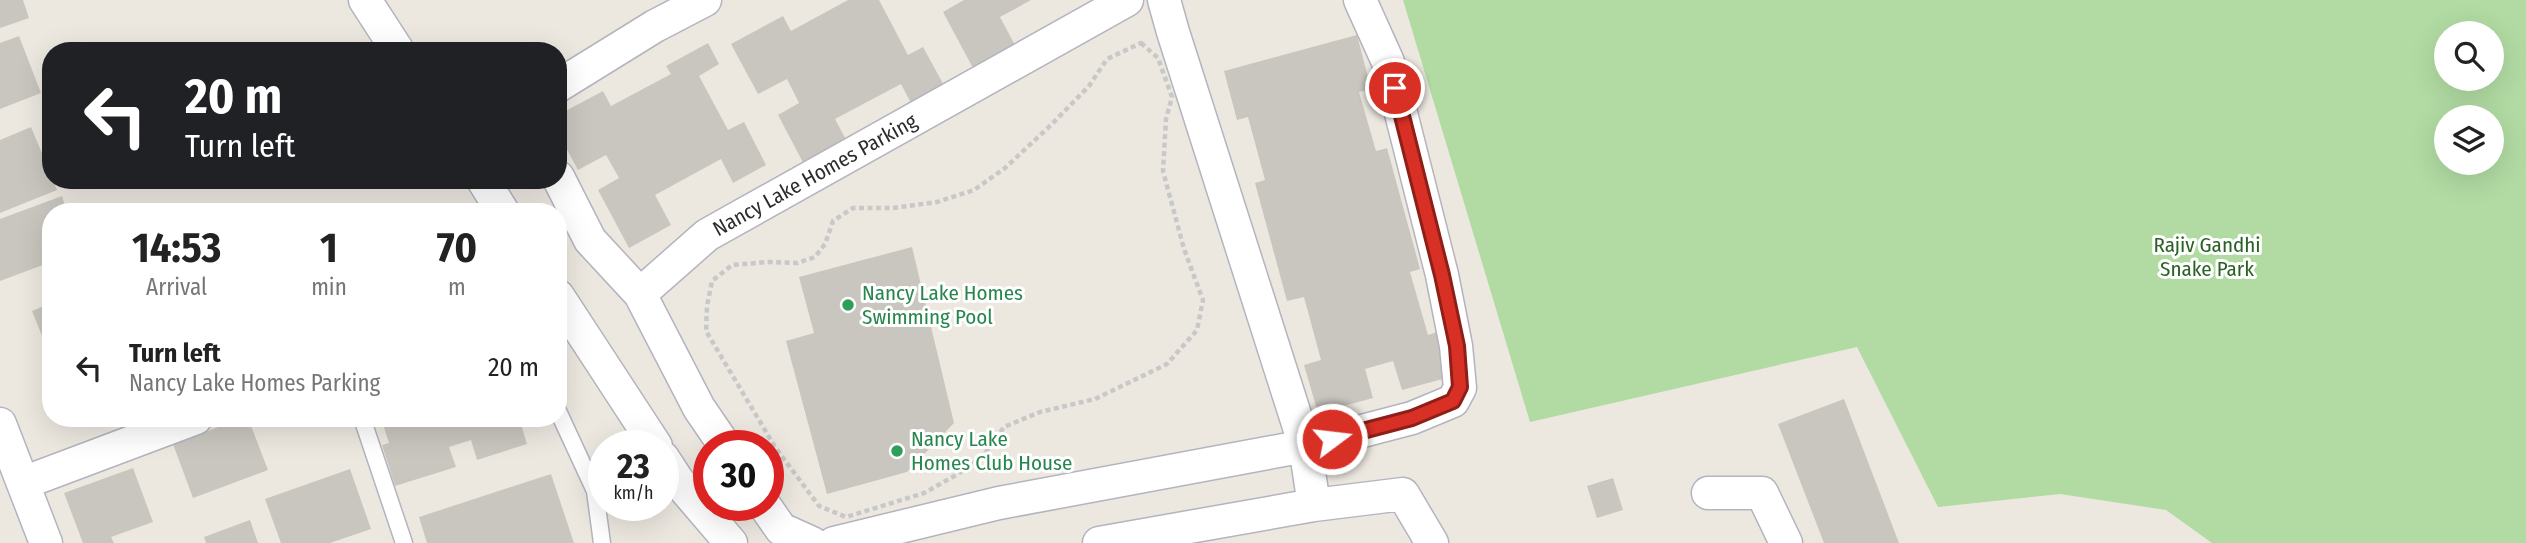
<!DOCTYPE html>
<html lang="en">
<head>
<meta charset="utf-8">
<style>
	body { margin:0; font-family:"Fira Sans Condensed",sans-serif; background:#f2f2f2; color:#222; height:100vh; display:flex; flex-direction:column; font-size:26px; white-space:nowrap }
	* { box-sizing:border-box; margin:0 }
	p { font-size:23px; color:#767676 }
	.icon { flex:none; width:38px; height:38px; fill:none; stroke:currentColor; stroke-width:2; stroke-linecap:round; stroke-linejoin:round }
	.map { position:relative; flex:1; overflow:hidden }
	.side { position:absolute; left:42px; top:203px; width:525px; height:224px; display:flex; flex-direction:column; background:#fff; border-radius:28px; box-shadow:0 7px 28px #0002 }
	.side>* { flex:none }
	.hud { position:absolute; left:42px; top:42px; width:525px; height:147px; border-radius:28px; box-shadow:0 7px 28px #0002; background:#202124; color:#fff; overflow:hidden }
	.fabs { position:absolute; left:2434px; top:21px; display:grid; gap:14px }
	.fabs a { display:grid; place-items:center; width:70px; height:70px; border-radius:50%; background:#fff; box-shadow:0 7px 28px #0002; font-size:35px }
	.speed { position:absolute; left:588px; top:430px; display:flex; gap:14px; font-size:35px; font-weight:700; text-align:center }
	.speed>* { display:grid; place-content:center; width:91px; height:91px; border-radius:50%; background:#fff; box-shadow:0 7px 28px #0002; line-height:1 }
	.speed small { font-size:18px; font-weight:400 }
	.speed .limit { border:10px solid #d22; background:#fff; color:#111 }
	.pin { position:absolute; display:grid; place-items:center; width:60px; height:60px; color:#fff; margin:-30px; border:4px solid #fff; border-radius:50%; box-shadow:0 2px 7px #0007 }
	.me { position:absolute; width:77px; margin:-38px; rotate:75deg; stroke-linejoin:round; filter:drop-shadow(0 0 5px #0008) }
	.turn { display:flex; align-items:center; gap:24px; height:147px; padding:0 28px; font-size:32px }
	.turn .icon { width:91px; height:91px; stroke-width:2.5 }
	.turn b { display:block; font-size:49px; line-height:60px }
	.eta { display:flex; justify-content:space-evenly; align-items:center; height:119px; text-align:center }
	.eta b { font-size:42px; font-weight:700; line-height:49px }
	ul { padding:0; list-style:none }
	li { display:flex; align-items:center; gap:21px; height:91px; padding:0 28px }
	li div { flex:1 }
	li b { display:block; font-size:26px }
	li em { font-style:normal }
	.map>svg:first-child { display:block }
	.green { fill:#b1dba3; fill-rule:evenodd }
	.building { fill:#c8c6be }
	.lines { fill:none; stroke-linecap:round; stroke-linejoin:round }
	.lane-casing { stroke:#b3b4be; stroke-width:19 }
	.street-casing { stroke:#b3b4be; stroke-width:35 }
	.path { stroke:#c8c8c8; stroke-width:4.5; stroke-dasharray:5 3.5; stroke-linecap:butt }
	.lane { stroke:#fff; stroke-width:16 }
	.street { stroke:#fff; stroke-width:32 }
	.route-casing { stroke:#8d1f18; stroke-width:18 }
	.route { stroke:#d93025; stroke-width:12 }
	.leisure-dot { fill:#2e9e5b; stroke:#fff; stroke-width:2.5 }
	.labels { text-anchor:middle; stroke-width:6; stroke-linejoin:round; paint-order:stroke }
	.street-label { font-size:21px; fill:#2c2c2c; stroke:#fff }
	.park-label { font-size:21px; fill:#2a6124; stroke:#fff }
	.leisure-label { font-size:21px; fill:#27864d; stroke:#fff; text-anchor:start }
</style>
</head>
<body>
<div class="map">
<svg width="2526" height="543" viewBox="0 0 2526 543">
	<rect width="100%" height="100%" fill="#ece8e0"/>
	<path class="green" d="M 1403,0 L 2526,0 L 2526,543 L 2212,543 L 2166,510 L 2060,494 L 1938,507 L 1857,347 L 1530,422 ZM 2446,33 L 2492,33 L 2492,79 L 2446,79 ZM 2446,117 L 2492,117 L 2492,163 L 2446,163 Z"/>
	<path class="building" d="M 0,0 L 23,0 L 29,18 L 0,28 Z
		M 848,0 L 879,0 L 908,55 L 923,47 L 946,89 L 913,107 L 901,84 L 835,119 L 851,149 L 808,172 L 778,115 L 799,103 L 787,79 L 758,94 L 731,44 L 783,16 L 791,31 Z
		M 964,0 L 1031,0 L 1000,17 L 1016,47 L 974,70 L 943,12 Z
		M 1357,35 L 1371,89 L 1359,92 L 1376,151 L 1387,148 L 1420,269 L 1410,272 L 1428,335 L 1437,332 L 1450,377 L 1402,390 L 1393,361 L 1365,369 L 1373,398 L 1318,413 L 1304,365 L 1321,360 L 1304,297 L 1287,301 L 1255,183 L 1265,180 L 1248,117 L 1237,120 L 1224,71 Z
		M 19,36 L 41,93 L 0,109 L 0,43 Z
		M 708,43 L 719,64 L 699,76 L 728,130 L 744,122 L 766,165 L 733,183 L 721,159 L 655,195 L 671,225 L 629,248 L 598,190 L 619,178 L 606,155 L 578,170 L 558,133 L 558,115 L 603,91 L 611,106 L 671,74 L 666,66 Z
		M 31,127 L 51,175 L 51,180 L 53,180 L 57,190 L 0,213 L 0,140 Z
		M 62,196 L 67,212 L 51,212 L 51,262 L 0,281 L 0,219 Z
		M 912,247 L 954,423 L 907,472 L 827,494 L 786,341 L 814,333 L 799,277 Z
		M 51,303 L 51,358 L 32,311 Z
		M 1844,399 L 1899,543 L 1824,543 L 1778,424 Z
		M 242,418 L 248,418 L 268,470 L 193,498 L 173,444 Z
		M 381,418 L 519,418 L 527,444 L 477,460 L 471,440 L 449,447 L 456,467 L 395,486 L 382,445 L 389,443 Z
		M 133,468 L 153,522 L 111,537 L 114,543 L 83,543 L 64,493 Z
		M 350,469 L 371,529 L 330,543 L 281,543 L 265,499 Z
		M 551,474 L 574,543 L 427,543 L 419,517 Z
		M 1613,478 L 1623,510 L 1597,518 L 1587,486 Z
		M 250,520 L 258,543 L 206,543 L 204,537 Z"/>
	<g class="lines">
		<g class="lane-casing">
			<path id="lane" d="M 558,411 L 595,491 L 602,543
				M 362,418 L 404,543"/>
		</g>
		<g class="street-casing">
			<path id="street" d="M 365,0 L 398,51
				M 1164,0 L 1173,32 L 1305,446 L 1314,505
				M 558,86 L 655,26 L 705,0
				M 558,177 L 590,240 L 640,294 L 707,235 L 1127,0
				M 483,180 L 503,212
				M 640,294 L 699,408 L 725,446
				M 558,296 L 656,446
				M 0,424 L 46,543
				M 663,458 L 678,481 L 731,543
				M 23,483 L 196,418
				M 1708,493 L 1762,493 L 1786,543
				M 765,506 L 781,529 L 812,543
				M 834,543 L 999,503 L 1305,446 L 1412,418 L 1453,401 L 1460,388 L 1456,346 L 1442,275 L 1388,62 L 1360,0
				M 1099,543 L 1314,505 L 1403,494 L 1432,543"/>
		</g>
		<path class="path" d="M 1141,43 L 1158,58 L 1172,97 L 1166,119 L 1163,171 L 1184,249 L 1203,300 L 1197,330 L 1167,364 L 1095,399 L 1040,412 L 1004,427 L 984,455 L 958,474 L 924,493 L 846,517 L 819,506 L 775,447 L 706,331 L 707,306 L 712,281 L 732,265 L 768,262 L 797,263 L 815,257 L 825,244 L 833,221 L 853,208 L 893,208 L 937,202 L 974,190 L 1005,168 L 1051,125 L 1089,86 L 1107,59 Z"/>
		<use href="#lane" class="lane"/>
		<use href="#street" class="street"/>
	</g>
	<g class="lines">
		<g class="route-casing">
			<path id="route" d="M 1332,439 L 1412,418 L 1453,401 L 1460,387 L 1457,346 L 1442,275 L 1395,88"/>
		</g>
		<use href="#route" class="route"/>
	</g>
	<g class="leisure-dot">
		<circle cx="848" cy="305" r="7"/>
		<circle cx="897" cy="451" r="7"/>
	</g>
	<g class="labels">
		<g class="street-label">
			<text transform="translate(815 175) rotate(-29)" y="7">Nancy Lake Homes Parking</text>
		</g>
		<g class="park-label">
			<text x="2207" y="252">Rajiv Gandhi<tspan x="2207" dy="24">Snake Park</tspan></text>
		</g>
		<g class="leisure-label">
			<text x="862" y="300">Nancy Lake Homes<tspan x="862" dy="24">Swimming Pool</tspan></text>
			<text x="911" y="446">Nancy Lake<tspan x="911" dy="24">Homes Club House</tspan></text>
		</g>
	</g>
</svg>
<div class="fabs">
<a><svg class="icon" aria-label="search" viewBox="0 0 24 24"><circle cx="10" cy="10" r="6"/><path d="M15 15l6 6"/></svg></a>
<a><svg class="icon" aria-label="layers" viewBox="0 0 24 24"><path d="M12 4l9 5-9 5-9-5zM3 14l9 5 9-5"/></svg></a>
</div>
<div class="speed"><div>23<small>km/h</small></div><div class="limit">30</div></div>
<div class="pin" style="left:1395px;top:88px;background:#d93025"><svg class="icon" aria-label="arrive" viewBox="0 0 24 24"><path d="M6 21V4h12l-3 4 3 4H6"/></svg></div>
<svg class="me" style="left:1332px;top:439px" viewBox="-20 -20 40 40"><circle r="17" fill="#d93025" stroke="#fff" stroke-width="3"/><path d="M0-11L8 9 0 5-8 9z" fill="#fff"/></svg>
<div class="hud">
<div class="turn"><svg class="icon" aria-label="left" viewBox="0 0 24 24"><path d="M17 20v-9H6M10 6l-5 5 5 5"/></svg><div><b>20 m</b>Turn left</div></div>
</div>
<section class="side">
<div class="eta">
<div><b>14:53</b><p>Arrival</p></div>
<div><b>1</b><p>min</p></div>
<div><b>70</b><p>m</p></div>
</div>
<ul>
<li><svg class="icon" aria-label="left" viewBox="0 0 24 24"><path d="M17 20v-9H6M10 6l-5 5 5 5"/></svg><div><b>Turn left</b><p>Nancy Lake Homes Parking</p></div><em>20 m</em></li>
</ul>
</section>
</div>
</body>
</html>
